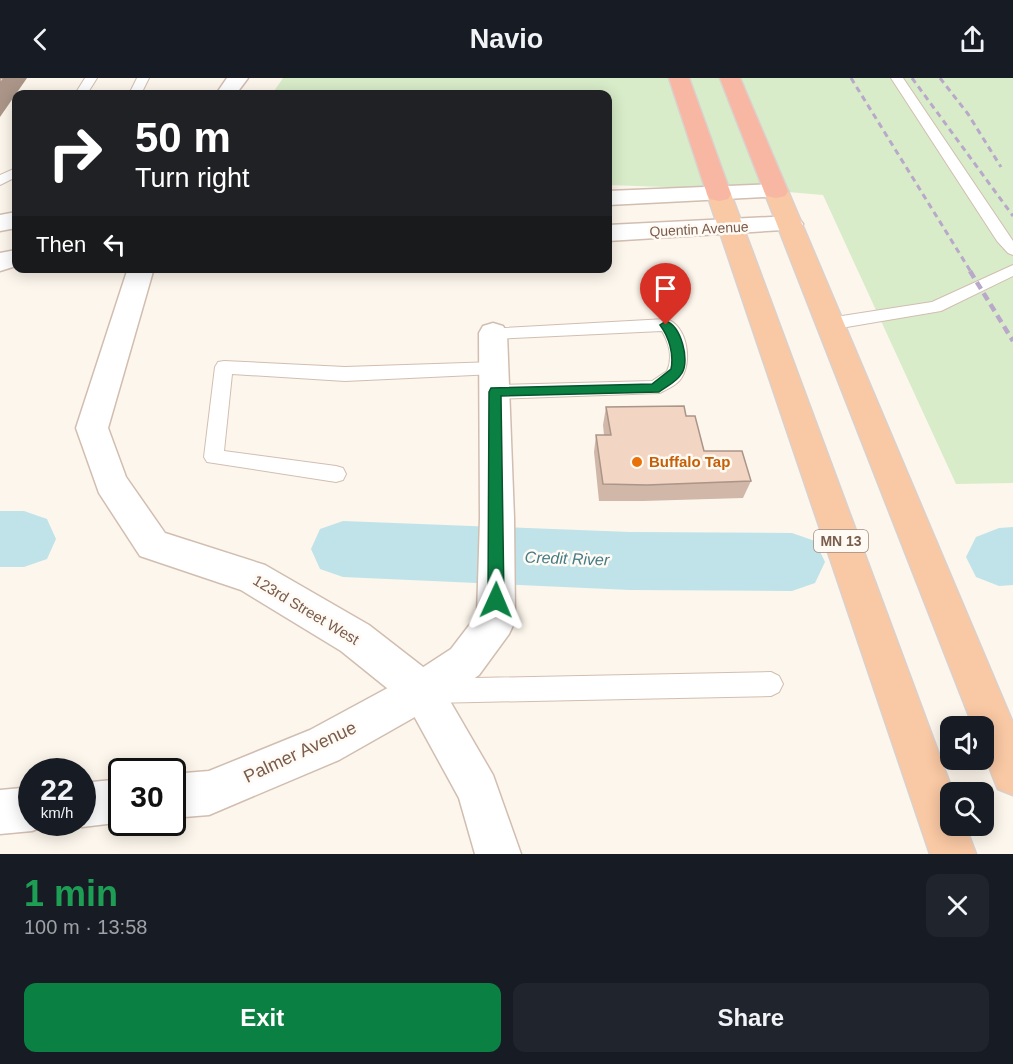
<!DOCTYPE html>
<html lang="en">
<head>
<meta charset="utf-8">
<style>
	body { margin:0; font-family:Helvetica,sans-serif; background:#20242c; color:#f1f3f6; height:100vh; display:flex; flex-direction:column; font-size:22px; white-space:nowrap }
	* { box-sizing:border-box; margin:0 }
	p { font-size:20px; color:#9ea1a6 }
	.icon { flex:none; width:33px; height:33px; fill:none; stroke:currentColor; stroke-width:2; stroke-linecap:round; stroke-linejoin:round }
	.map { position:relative; height:776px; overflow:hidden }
	.drawer { display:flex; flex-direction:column; background:#171b24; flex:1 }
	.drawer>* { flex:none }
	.hud { position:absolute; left:12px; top:12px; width:600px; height:183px; border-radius:12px; box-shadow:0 3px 15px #0003; background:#202124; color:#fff; overflow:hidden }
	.buttons { position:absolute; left:940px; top:638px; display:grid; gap:12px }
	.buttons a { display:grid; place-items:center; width:54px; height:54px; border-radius:12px; background:#171b24; box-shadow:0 3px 15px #0003; font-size:30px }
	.speed { position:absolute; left:18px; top:680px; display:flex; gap:12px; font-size:30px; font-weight:700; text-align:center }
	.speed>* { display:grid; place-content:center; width:78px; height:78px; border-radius:50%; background:#171b24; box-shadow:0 3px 15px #0003; line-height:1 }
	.speed small { font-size:15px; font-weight:400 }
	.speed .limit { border:3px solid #111; border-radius:9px; background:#fff; color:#111 }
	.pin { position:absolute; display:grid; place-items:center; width:51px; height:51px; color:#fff; margin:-62px -26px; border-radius:50% 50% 50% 0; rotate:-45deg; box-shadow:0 0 6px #0007 }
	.pin .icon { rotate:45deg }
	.me { position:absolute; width:66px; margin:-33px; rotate:1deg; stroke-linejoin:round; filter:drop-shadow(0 0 4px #0008) }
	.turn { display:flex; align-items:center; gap:21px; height:126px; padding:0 24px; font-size:27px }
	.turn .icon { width:78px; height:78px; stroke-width:2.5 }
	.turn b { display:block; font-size:42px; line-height:51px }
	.then { display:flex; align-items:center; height:57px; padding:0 24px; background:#0003; gap:12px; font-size:22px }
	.round { display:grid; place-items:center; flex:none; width:63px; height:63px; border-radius:12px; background:#20242c }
	.summary { display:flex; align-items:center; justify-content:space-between; height:102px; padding:0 24px }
	h1 { font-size:36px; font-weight:700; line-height:45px; color:#1e9e55 }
	.button { display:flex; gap:12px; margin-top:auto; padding:12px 24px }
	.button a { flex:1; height:69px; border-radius:12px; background:#0b8043; color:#fff; font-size:24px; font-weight:700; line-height:69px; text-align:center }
	.button a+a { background:#20242c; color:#f1f3f6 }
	header { display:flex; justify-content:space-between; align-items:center; height:78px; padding:0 24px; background:#171b24; font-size:27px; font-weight:700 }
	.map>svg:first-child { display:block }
	.green { fill:#d8ecc9 }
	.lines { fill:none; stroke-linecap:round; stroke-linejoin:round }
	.river { fill:#bfe3e8; fill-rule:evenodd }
	.service-casing { stroke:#d1beb0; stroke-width:2 }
	.minor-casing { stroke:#d1beb0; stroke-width:3 }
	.tertiary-casing { stroke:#d1beb0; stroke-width:3 }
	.trunk-casing { stroke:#dad1cd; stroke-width:3 }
	.motorway-casing { stroke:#dad1cd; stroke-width:3 }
	.service { fill:#fff; fill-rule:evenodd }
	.minor { fill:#fff; fill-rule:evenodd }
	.tertiary { fill:#fff; fill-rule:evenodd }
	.trunk { fill:#f9c8a4; fill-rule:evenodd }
	.motorway { fill:#f7b7a3; fill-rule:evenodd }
	.rail-far1 { stroke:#b9a8c9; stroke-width:3; stroke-dasharray:6 4.5; stroke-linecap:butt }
	.rail { stroke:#b9a8c9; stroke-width:4.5; stroke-dasharray:8 5; stroke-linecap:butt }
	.wall { fill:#d1b7a8 }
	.shaded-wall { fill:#aa9588 }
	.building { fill:#f3d5c3; stroke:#aa9588; stroke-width:1.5 }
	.route { fill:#0b8043; stroke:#07532c; stroke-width:1.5 }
	.food-dot { fill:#e8710a; stroke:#fffaf3; stroke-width:2 }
	.labels { text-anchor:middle; stroke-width:5; stroke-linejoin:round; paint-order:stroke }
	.far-street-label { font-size:14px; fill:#7a5c4d; stroke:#fffaf3 }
	.shield { fill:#fffaf3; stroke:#a28b7f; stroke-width:1.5 }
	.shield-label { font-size:14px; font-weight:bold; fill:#7a5c4d }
	.food-label { font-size:15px; font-weight:bold; fill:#c56008; stroke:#fffaf3; text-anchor:start }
	.street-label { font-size:15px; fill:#7a5c4d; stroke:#fffaf3 }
	.water-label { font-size:16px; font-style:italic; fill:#437c86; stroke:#fffaf3 }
	.near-street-label { font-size:18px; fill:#7a5c4d; stroke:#fffaf3 }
</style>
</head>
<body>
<header><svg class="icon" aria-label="back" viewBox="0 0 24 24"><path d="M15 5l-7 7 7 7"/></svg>Navio<svg class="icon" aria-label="share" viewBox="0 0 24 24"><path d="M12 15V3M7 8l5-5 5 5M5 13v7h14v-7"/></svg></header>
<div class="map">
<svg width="1013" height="776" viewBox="0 0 1013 776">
	<rect width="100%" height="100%" fill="#fdf6ec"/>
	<path class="green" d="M 283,0 L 1013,0 L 1013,405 L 956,406 L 823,117 L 776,113 L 608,107 L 608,16 L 272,16 Z"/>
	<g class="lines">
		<path class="river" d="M 0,433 L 24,433 L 47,441 L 56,461 L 47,481 L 24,489 L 0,489 Z
			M 343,443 L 630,454 L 792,455 L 815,463 L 825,484 L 815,505 L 792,513 L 630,512 L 343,499 L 320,491 L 311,471 L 320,451 Z
			M 1013,449 L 1013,507 L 999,508 L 976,499 L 966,479 L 976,459 L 999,450 Z"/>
		<g class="service-casing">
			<path id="service" d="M 85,0 L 97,0 L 87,16 L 75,16 Z
				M 137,0 L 149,0 L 141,16 L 129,16 Z
				M 891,0 L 903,0 L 1013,163 L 1013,177 L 1008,175 L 997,163 Z
				M 16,90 L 16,99 L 0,107 L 0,97 Z
				M 1013,187 L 1013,198 L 941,233 L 829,252 L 823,250 L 821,246 L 823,242 L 829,240 L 932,224 Z
				M 666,241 C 688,247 693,286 680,302 C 675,308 667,311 660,315 L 495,321 L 489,319 L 486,314 L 489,309 L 495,307 L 652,303 L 667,293 C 673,280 669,265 662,253 L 493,261 L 487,259 L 485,255 L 487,251 Z
				M 224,283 L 345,289 L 495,284 L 501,285 L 504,290 L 501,295 L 495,296 L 345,303 L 232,296 L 224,373 L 336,388 L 343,390 L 346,396 L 343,402 L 336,404 L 207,384 L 204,379 L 215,289 L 218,284 Z
				M 771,594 L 779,598 L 783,606 L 779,614 L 771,618 L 431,625 L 423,621 L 419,613 L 423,605 L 431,601 Z"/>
		</g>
		<g class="minor-casing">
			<path id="minor" d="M 493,245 L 503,248 L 507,255 L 514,440 L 515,543 L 509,556 L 479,597 L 436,627 L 339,682 L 209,737 L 172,740 L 172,696 L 209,693 L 310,652 L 408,599 L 451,571 L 477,537 L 480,440 L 479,255 L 483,248 Z
				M 122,701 L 122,744 L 124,744 L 82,749 L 70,744 L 82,744 L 82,705 Z
				M 32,709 L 32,744 L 49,744 L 48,747 L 32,753 L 0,756 L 0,712 Z"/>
		</g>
		<g class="tertiary-casing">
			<path id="tertiary" d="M 227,0 L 248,0 L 236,16 L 216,16 Z
				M 776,106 L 785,108 L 788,113 L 785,118 L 608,127 L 608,113 Z
				M 16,134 L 16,150 L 0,153 L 0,137 Z
				M 790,138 L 799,141 L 803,146 L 799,151 L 608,163 L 608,147 Z
				M 16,172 L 16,188 L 0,193 L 0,175 Z
				M 128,190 L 154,190 L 108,350 L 126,399 L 165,455 L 265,487 L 369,547 L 436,599 L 493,697 L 521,776 L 475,776 L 459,720 L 408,627 L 341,573 L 241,512 L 140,478 L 99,415 L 76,350 Z"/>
		</g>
		<g class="trunk-casing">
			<path id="trunk" d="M 776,106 L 785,108 L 788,113 L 1013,645 L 1013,717 L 998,711 C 987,685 984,677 984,648 L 973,648 L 764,113 L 767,108 Z
				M 719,109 L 728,111 L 731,116 L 953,714 L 951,747 L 965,747 L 976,776 L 930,776 L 707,116 L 710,111 Z"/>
		</g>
		<g class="motorway-casing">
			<path id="motorway" d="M 669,0 L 689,0 L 731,116 L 728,121 L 719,123 L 710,121 L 707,116 Z
				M 720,0 L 740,0 L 788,113 L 785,118 L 776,120 L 767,118 L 764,113 Z"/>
		</g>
		<use href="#service" class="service"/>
		<use href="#minor" class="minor"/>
		<use href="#tertiary" class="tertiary"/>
		<use href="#trunk" class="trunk"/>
		<use href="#motorway" class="motorway"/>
		<path class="rail-far1" d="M 851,0 L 971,194
			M 912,0 L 1013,138
			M 940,0 L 968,36 L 1001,89"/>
		<path class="rail" d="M 970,193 L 1013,263"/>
	</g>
	<path class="wall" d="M 606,329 L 686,338 L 704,373 L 751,403 L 743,420 L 643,423 L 599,423 L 594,374 L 596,357 L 604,357 L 603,347 Z"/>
	<path class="shaded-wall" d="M 4,0 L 27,0 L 0,39 L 0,6 Z"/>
	<path class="building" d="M 0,0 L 4,0 L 0,6 Z
		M 684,328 L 686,338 L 695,338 L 704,373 L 742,373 L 751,403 L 647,407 L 603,406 L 596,357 L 611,357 L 606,329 Z"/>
	<path class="route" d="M 666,243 C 681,248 690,282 682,295 C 677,304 667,308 659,314 L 501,318 L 504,522 L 502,527 L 496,530 L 491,527 L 488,522 L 489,314 L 491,310 L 652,306 L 671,291 C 674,276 669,259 660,247 Z"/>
	<circle class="food-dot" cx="637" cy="384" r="6"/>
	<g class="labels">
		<g class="far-street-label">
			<text transform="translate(699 151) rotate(-3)" y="5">Quentin Avenue</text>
		</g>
		<rect class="shield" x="814" y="452" width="54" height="22" rx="4.5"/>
		<g class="shield-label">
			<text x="841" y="468">MN 13</text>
		</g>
		<g class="food-label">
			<text x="649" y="389">Buffalo Tap</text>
		</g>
		<g class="street-label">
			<text transform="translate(306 532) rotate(31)" y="5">123rd Street West</text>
		</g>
		<g class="water-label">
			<text transform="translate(567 480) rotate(2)" y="6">Credit River</text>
		</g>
		<g class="near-street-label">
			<text transform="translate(300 674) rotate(-25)" y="6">Palmer Avenue</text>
		</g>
	</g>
</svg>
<div class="buttons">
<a><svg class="icon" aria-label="sound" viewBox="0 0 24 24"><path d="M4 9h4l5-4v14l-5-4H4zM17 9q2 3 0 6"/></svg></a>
<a><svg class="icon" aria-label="search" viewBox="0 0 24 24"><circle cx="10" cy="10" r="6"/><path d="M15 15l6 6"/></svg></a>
</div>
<div class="speed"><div>22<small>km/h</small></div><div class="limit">30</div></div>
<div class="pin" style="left:666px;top:247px;background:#d93025"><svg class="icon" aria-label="arrive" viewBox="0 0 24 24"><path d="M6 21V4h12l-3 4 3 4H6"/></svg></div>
<svg class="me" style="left:496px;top:522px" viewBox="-20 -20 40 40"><path d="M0-17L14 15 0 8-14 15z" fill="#0b8043" stroke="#fff" stroke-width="4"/></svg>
<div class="hud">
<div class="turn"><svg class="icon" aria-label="right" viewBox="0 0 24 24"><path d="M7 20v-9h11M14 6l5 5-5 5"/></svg><div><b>50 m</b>Turn right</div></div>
<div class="then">Then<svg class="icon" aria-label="left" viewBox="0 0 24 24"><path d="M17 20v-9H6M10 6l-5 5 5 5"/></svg></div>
</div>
</div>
<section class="drawer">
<div class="summary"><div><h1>1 min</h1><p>100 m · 13:58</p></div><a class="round"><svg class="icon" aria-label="close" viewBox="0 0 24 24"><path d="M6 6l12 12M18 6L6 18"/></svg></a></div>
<div class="button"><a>Exit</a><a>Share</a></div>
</section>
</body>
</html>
